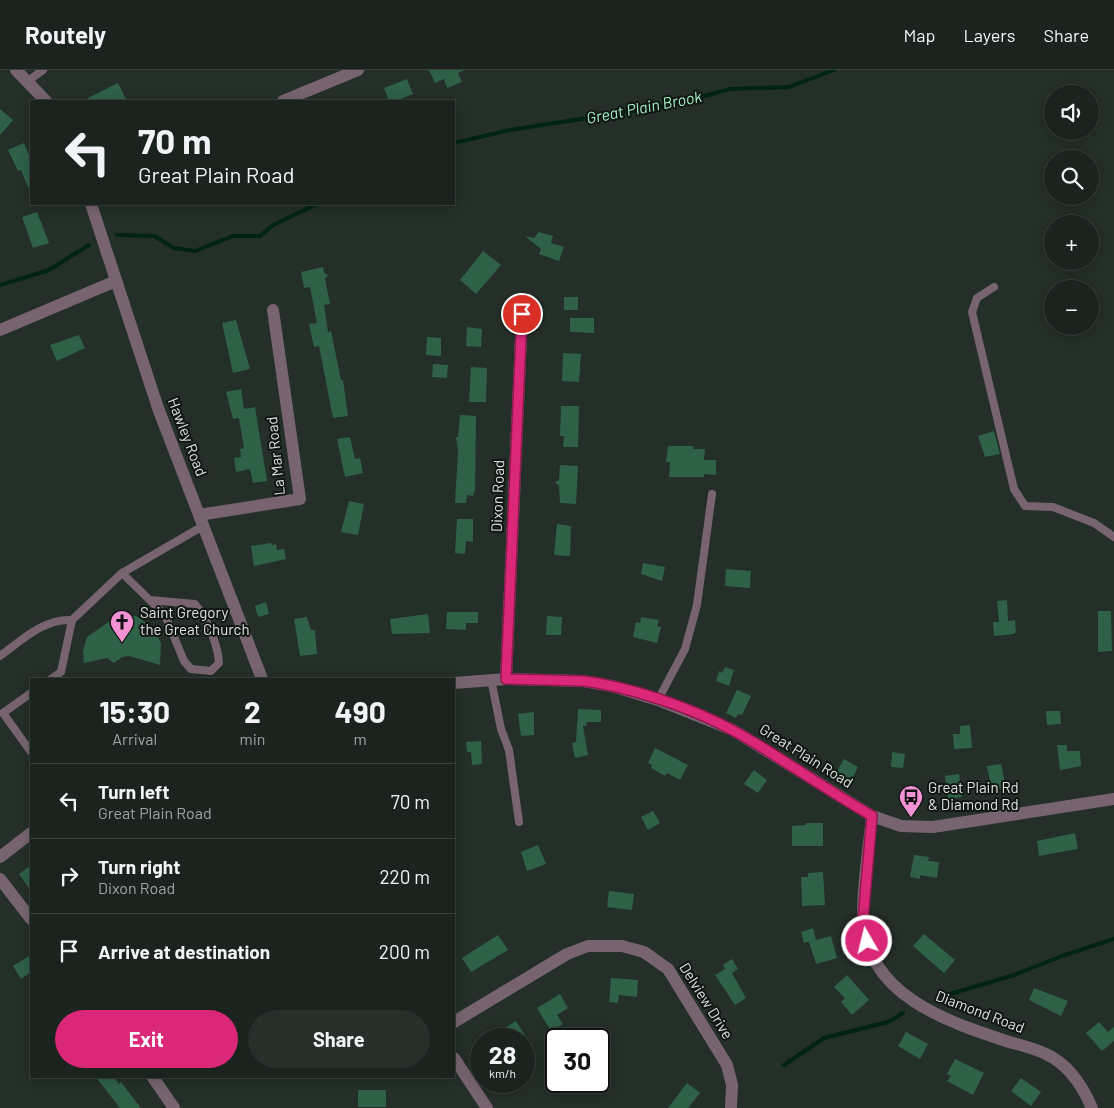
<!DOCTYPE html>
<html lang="en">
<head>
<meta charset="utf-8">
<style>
	body { margin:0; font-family:Barlow,sans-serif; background:#272f2b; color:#f1f3f6; height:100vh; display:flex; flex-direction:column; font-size:19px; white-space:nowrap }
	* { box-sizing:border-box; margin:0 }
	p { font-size:16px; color:#9fa4a4 }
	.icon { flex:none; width:28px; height:28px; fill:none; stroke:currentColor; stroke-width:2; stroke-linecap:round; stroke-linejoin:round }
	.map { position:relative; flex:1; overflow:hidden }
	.side { position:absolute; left:30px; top:608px; width:425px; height:400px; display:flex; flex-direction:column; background:#1a231e; border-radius:0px; box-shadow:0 2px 12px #0003,0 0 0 1px #38403c }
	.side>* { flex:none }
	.hud { position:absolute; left:30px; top:30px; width:425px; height:105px; border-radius:0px; box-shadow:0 2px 12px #0003,0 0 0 1px #38403c; background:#1a231e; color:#f1f3f6; overflow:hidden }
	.fabs { position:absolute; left:1044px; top:15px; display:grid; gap:10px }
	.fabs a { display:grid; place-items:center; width:55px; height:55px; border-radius:50%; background:#1a231e; box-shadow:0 2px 12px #0003,0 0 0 1px #38403c; font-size:25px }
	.speed { position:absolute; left:470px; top:958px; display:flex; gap:10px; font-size:25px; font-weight:700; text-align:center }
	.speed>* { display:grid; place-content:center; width:65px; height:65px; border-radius:50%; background:#1a231e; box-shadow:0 2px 12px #0003,0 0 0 1px #38403c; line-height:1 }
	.speed small { font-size:12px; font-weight:400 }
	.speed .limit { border:2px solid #111; border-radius:8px; background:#fff; color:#111 }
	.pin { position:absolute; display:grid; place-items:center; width:42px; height:42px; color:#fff; margin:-21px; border:2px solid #fff; border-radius:50%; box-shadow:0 1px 5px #0007 }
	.me { position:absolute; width:55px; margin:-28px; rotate:352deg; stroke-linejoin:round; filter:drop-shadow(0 0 4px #0008) }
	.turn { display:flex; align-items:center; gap:18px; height:105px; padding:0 25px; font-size:22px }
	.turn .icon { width:65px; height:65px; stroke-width:2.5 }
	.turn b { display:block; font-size:35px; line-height:42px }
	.eta { display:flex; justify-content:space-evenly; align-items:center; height:85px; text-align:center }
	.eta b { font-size:30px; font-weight:700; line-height:35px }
	.button { display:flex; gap:10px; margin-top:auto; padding:10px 25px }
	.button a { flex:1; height:58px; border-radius:30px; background:#db2777; color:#fff; font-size:20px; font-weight:700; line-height:58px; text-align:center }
	.button a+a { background:#272f2b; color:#f1f3f6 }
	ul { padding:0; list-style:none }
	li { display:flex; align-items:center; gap:15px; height:75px; padding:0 25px; border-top:1px solid #38403c }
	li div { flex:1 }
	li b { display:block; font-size:19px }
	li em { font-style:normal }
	header { display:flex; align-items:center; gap:30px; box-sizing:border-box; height:70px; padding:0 25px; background:#1a231e; border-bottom:1px solid #38403c }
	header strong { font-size:24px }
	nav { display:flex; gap:28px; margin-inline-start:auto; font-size:18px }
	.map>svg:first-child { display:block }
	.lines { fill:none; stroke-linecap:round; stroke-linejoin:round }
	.stream { stroke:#002413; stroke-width:4 }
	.building { fill:#2f6147 }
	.service { stroke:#776470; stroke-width:8 }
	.minor { stroke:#776470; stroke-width:12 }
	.tertiary { stroke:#776470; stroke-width:12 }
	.route-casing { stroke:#8e194d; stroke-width:12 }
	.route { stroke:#db2777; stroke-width:9 }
	.labels { text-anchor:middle; stroke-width:4; stroke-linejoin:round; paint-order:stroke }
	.street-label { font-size:15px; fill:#dde4e0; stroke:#111613 }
	.poi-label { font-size:15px; fill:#dde4e0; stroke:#111613; text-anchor:start }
	.water-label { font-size:16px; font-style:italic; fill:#a2f1c5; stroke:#111613 }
</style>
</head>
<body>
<header>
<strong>Routely</strong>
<nav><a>Map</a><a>Layers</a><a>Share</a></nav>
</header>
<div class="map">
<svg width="1114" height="1038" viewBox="0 0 1114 1038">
	<rect width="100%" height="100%" fill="#232f28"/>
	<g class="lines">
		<path class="stream" d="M 454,73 L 510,60 L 671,35 L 730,19 L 789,17 L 834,0
			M 117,165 L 154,166 L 174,178 L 195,181 L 233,166 L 260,166 L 273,155 L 317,134
			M 0,215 L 49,200 L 89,175
			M 947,925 L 1014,905 L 1062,886 L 1114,869
			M 784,995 L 824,968 L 888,952 L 903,943"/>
	</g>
	<path class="building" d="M 429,0 L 465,0 L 458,3 L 462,12 L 447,18 L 444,9 L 435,13 Z
		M 407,9 L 413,24 L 395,31 L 389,31 L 384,18 Z
		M 118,13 L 127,31 L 82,31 Z
		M 0,39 L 13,50 L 0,65 Z
		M 24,73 L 31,90 L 31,124 L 21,100 L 18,101 L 8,80 Z
		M 37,142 L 49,173 L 33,178 L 22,147 Z
		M 539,162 L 553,166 L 551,173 L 564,177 L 559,191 L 539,184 L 541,179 L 525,166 L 534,168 Z
		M 483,181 L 501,195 L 476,224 L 460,210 Z
		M 323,197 L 324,203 L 328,205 L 325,209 L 330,234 L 324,235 L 328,262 L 331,261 L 341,310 L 343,310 L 348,346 L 333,348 L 319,276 L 314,277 L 309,254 L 317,253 L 310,217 L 304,218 L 301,202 Z
		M 564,227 L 578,227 L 578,240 L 564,240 Z
		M 570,248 L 594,248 L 594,263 L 570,262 Z
		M 236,250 L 250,299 L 233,303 L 222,253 Z
		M 467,257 L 482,259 L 481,277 L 466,276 Z
		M 79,265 L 85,278 L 57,291 L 50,275 Z
		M 427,267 L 441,268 L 441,286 L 426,285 Z
		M 563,283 L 581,284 L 579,312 L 562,311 Z
		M 433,294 L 448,295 L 447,308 L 432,307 Z
		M 471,297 L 487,298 L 486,332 L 469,332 Z
		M 241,319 L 244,339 L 255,337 L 267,411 L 253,413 L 250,399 L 236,402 L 234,388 L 241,387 L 240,379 L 244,378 L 239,348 L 233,349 L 226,322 Z
		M 561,336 L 579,336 L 578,377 L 563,377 L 564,366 L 560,366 Z
		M 460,345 L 476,346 L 475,420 L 473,426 L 467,425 L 466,433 L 455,433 L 458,381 L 456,367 L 458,367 Z
		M 994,361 L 1000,384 L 985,387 L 978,366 Z
		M 350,367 L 355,389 L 360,388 L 363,403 L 345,407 L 337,369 Z
		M 668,376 L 693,376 L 693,379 L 705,379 L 704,390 L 716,390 L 716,405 L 704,404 L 704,407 L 669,407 L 670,392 L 666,392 Z
		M 560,395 L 578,396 L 576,434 L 560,433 L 559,416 L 555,412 L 559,410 Z
		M 349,431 L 364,434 L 358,465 L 341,462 Z
		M 457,449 L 473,449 L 473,472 L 466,471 L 465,484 L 455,483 Z
		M 557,454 L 571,456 L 570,486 L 554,485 Z
		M 271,473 L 272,475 L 276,474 L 277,480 L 284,479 L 286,489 L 254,496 L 251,476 Z
		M 643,493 L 665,497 L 662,511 L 641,504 Z
		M 726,499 L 751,501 L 750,518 L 725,516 Z
		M 1007,530 L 1008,551 L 1015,550 L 1016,562 L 1014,564 L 994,566 L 993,552 L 999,552 L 997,531 Z
		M 266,532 L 269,544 L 258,547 L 255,536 Z
		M 1098,541 L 1111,541 L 1112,581 L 1098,582 Z
		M 447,542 L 478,542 L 478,553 L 466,553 L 466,560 L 446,559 Z
		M 428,544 L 430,563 L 392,564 L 390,549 Z
		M 112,545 L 136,546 L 150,555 L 157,564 L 161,574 L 160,595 L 129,586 L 122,587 L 114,593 L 107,588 L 84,593 L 83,581 L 87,567 L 113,549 Z
		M 547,546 L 562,547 L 561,565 L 546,565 Z
		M 307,547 L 311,560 L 315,560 L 317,584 L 300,586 L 294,549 Z
		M 641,547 L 659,550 L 657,556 L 661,557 L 657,573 L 633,567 L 636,552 L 640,553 Z
		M 725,597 L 734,600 L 729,616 L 716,611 L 719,601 L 722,603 Z
		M 737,620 L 751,626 L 742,645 L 738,644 L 736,648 L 726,643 Z
		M 578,639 L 601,640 L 601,652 L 587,652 L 586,656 L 583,656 L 588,685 L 575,688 L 572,673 L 576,672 Z
		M 1046,641 L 1060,641 L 1061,654 L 1047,655 Z
		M 534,642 L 534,665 L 521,666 L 518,644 Z
		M 970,655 L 972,678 L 954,679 L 953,664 L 960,664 L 960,656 Z
		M 481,671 L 482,694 L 472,695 L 471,682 L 467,682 L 466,672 Z
		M 1057,675 L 1067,675 L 1067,681 L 1080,681 L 1081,696 L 1060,700 Z
		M 655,678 L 688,695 L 680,710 L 667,703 L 665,706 L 651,698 L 652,695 L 648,693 Z
		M 892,682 L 905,684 L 903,698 L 891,697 Z
		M 844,689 L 858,697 L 851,711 L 836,703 Z
		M 1001,694 L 1006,718 L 992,721 L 987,696 Z
		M 754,700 L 767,710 L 758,723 L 744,714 Z
		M 959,704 L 962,727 L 948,729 L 945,706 Z
		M 653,741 L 660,753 L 648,760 L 641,747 Z
		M 806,753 L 823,753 L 823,776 L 792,776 L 792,756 L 806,755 Z
		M 1075,763 L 1078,779 L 1039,786 L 1037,771 Z
		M 538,775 L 546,794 L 527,801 L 521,782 Z
		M 914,785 L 929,787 L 928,791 L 939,792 L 937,808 L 920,805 L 920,809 L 910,807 Z
		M 31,795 L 31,821 L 19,804 Z
		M 823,802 L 825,835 L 802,836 L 801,807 L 808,807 L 808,803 Z
		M 609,821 L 634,824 L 632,840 L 607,837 Z
		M 813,858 L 816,870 L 804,873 L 801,862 Z
		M 924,864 L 955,890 L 944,903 L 913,876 Z
		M 498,865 L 508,880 L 471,902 L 462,888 Z
		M 831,866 L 837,888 L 816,894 L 809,872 Z
		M 31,885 L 31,902 L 21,909 L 13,896 Z
		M 732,889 L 738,899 L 732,903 L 746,928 L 735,935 L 715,905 L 725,899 L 723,895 Z
		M 847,905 L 869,930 L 852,945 L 841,932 L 845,928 L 834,917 Z
		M 611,908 L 638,910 L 637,927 L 619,925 L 618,933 L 609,932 Z
		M 1034,918 L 1068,931 L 1061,946 L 1029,930 Z
		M 560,924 L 568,938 L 557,945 L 563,954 L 551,961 L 537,938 Z
		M 516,951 L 525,965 L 518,969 L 487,969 Z
		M 1099,952 L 1108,962 L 1114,957 L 1114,971 L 1102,981 L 1086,963 Z
		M 906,962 L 928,974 L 920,989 L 898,976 Z
		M 955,989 L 984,1003 L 973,1025 L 947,1011 L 951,1006 L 947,1004 Z
		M 95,1006 L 113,1006 L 119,1014 L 121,1012 L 141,1038 L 120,1038 Z
		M 1021,1008 L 1041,1022 L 1031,1036 L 1011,1021 Z
		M 687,1013 L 700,1023 L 688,1038 L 668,1038 Z
		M 358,1020 L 386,1020 L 386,1037 L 358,1037 Z"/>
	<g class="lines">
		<path class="service" d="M 28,11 L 43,0
			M 994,217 L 977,228 L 972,242 L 1014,419 L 1025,436 L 1053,437 L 1094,453 L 1114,467
			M 122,503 L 165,545 L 184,591 L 191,599 L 211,601 L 219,593 C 218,575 207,548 195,534 L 150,530
			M 0,586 C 21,571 44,548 72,550 L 122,503 L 203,456
			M 51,609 L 61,602 L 72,550
			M 491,609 L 501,659 L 509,680 L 519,752
			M 31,623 L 3,643 L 31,682
			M 658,630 L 685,579 L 697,535 L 712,424"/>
		<path class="minor" d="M 283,31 L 358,0
			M 0,260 L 116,211
			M 199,445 L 300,429 L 273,240
			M 506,609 L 522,244
			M 872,746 C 869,777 862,819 863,849 C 867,925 946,951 1006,971 C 1019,975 1034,978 1046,984 C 1068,994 1083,1017 1092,1038
			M 454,952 L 567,884 L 588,876 L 622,876 L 644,882 L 668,899 L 727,995 L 732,1015 L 731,1038
			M 454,988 L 487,1038"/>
		<path class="tertiary" d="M 16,0 L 46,31
			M 91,134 L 158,338 L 262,609
			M 454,613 L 506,609 L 583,611 L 612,616 L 658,630 L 733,660 L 872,746 L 901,756 L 933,757 L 1114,729
			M 0,787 L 31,763
			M 0,809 L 31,849
			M 152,1006 L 174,1038"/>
	</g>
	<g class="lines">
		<g class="route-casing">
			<path id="route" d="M 522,244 L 506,609 L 583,611 L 597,613 C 651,623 708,644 755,673 C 794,697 832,723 872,746 L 863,849 L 867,871"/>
		</g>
		<use href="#route" class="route"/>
	</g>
	<defs>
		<g id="church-pin" transform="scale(1.25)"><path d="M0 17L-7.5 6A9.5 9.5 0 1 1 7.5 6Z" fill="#f391d5" stroke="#111613"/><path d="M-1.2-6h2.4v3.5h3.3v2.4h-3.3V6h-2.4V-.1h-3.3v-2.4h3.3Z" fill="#111"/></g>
		<g id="bus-pin" transform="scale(1.25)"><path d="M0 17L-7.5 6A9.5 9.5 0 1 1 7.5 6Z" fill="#f391d5" stroke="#111613"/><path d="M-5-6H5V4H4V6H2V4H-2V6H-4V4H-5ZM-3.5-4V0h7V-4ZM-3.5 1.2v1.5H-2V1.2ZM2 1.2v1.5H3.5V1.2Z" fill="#111"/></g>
	</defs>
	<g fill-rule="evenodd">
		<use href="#church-pin" x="122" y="552"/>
		<use href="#bus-pin" x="911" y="727"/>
	</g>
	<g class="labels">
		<g class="street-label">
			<text transform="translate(187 367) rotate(69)" y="5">Hawley Road</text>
			<text transform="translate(276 386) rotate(-96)" y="5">La Mar Road</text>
			<text transform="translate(498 426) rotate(-88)" y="5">Dixon Road</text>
			<text transform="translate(806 686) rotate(32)" y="5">Great Plain Road</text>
			<text transform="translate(706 931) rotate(58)" y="5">Delview Drive</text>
			<text transform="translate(980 942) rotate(21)" y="5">Diamond Road</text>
		</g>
		<g class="poi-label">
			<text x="140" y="548">Saint Gregory<tspan x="140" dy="17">the Great Church</tspan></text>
			<text x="928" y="723">Great Plain Rd<tspan x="928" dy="17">&amp; Diamond Rd</tspan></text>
		</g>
		<g class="water-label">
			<text transform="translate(644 37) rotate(-11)" y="6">Great Plain Brook</text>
		</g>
	</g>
</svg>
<div class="fabs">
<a><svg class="icon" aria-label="sound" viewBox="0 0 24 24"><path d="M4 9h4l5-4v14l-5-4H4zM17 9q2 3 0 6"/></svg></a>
<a><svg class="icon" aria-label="search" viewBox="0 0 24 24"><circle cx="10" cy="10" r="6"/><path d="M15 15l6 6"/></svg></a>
<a>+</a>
<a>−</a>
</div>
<div class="speed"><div>28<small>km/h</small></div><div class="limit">30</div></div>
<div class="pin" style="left:522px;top:244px;background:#d93025"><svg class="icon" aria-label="arrive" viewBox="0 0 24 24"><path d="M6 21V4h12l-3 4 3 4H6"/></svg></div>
<svg class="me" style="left:867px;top:871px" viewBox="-20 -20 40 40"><circle r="17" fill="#db2777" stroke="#fff" stroke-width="3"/><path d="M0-11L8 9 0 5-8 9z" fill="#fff"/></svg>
<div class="hud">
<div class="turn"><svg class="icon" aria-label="left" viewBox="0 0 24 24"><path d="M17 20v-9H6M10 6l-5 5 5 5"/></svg><div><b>70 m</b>Great Plain Road</div></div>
</div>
<section class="side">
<div class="eta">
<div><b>15:30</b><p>Arrival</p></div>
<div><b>2</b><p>min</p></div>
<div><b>490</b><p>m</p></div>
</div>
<ul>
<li><svg class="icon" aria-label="left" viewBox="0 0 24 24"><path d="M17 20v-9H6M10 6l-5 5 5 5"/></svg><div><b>Turn left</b><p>Great Plain Road</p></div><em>70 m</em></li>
<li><svg class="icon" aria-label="right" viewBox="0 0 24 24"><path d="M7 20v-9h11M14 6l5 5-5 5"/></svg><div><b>Turn right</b><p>Dixon Road</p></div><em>220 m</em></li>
<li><svg class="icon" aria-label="arrive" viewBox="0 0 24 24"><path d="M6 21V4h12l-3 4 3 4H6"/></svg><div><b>Arrive at destination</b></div><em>200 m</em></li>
</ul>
<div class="button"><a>Exit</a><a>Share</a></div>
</section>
</div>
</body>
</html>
